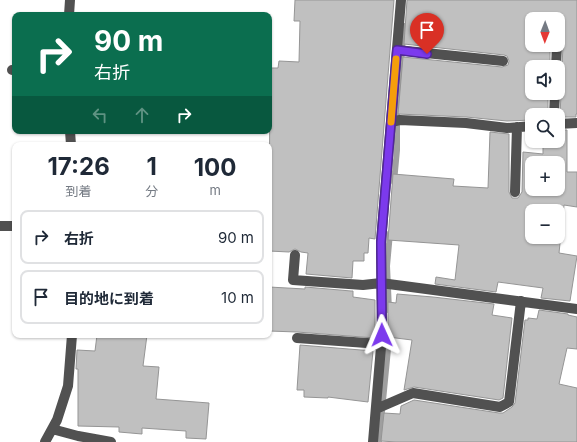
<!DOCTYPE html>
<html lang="ja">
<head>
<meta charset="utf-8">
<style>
	body { margin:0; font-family:Inter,"Noto Sans JP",sans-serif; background:#f6f6f7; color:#1f2937; height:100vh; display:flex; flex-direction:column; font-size:15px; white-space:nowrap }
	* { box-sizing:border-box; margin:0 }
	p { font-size:13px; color:#747a83 }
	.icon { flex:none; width:22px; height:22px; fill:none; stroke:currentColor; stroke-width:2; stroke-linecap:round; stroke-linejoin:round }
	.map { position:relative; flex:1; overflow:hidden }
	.details { position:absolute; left:12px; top:142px; width:260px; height:196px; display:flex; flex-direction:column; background:#fff; border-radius:8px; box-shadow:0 1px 3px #0004 }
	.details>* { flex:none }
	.banner { position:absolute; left:12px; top:12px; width:260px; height:122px; border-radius:8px; box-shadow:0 1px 3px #0004; background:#0b6e4f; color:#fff; overflow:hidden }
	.needle { width:26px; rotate:181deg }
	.buttons { position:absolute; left:525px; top:12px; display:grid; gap:8px }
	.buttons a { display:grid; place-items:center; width:40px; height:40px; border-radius:8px; background:#fff; box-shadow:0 1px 3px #0004; font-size:20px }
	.pin { position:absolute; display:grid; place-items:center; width:34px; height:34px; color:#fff; margin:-41px -17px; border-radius:50% 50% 50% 0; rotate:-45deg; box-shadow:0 0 4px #0007 }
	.pin .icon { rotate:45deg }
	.me { position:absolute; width:44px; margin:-22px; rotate:359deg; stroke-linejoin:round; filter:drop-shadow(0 0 3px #0008) }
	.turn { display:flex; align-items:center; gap:14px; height:84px; padding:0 16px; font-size:18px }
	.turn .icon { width:52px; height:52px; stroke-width:2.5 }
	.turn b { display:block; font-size:28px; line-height:34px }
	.lanes { display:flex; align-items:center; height:38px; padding:0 16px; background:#0003; justify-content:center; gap:20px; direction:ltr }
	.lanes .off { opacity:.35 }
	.eta { display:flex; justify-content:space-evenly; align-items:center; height:68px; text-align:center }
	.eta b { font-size:24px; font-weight:700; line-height:28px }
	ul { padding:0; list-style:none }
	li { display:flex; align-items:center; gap:12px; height:54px; margin:0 8px 6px; padding:0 8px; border:2px solid #e0e1e3; border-radius:8px }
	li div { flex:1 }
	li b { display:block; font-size:15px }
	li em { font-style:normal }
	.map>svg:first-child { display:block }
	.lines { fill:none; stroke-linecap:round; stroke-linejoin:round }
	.stream { stroke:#9f9f9f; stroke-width:6 }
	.building { fill:#c0c0c0; stroke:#959595; fill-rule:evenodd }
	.minor { stroke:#515151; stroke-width:10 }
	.route-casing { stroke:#51269a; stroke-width:10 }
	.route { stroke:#7c3aed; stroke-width:7 }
	.slow { stroke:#f59e0b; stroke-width:7 }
</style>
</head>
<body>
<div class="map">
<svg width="577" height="442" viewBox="0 0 577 442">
	<rect width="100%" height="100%" fill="#fff"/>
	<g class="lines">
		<path class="stream" d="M 394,182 L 397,150 L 397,112 L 404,26
			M 389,310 L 387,266 L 390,233
			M 379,442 L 389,339 L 389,329"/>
	</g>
	<path class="building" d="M 295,0 L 394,0 L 375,239 L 369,238 L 368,253 L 364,253 L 364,261 L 353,261 L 352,278 L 306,274 L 308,253 L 301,252 L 295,249 L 289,252 L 269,251 L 270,68 L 278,68 L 279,61 L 299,62 L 300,21 L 294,21 Z
		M 407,0 L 577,0 L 577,114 L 576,114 L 576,117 L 560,117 L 561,93 L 561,90 L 558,87 L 558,73 L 561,71 L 562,68 L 563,45 L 563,42 L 558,39 L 558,19 L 532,19 L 532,45 L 550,45 L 550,67 L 532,67 L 532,93 L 548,93 L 548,115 L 532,115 L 532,120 L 507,121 L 466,117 L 398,114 L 403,57 L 502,67 L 508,65 L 509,61 L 507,56 L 504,55 L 404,44 Z
		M 558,130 L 567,130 L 567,172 L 577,172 L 577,207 L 564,205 L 559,253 L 577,256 L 570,301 L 541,298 L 543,288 L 498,282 L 496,292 L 435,284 L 436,277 L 455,280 L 459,245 L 388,240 L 393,174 L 454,179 L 453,186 L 488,188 L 490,132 L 509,134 L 509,192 L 512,198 L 518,198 L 522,192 L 523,152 L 543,154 L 543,141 L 558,141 ZM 532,163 L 558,163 L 558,189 L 532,189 ZM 532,211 L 558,211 L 558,237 L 532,237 Z
		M 269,287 L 305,289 L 305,287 L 351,291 L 353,291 L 353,297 L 375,300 L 375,338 L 297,332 L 269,331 Z
		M 397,294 L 433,297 L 494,304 L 492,315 L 512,318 L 503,398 L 499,400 L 414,387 L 404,390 L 412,340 L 388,337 L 388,302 L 396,303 Z
		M 539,310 L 568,314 L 568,315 L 577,317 L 577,349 L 567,348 L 559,384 L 577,388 L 577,442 L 397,442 L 381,441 L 384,413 L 400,414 L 401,406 L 414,400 L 499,413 L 503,413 L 512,407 L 515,403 L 525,320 L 528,320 L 528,318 L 537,319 Z
		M 97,335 L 147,335 L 143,366 L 159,367 L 156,399 L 209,403 L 206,439 L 186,438 L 186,431 L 142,428 L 142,434 L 119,432 L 119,427 L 78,426 L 78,369 L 76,369 L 77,350 L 95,351 Z
		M 300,345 L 373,351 L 368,402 L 328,397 L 328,398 L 304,397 L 304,390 L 297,390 Z"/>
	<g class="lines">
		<path class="minor" d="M 69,15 L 70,0
			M 397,50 L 503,61
			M 556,67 L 557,45
			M 12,70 L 15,70
			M 554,115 L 555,93
			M 391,122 L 400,120 L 466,123 L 507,128 L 532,126
			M 558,124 L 577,123
			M 70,131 L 71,145
			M 515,192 L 517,127
			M 0,226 L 15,226
			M 295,255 L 293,280 L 363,285 L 381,283 L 577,309
			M 297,338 L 367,343 L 381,346
			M 376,409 L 413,393 L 500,407 L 509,402 L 521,301
			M 52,429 L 78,436 L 111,442
			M 45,442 L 57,420 L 68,386 L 72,335
			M 373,442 L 382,335 L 381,242 L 401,0"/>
	</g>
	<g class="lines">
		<g class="route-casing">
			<path id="route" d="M 382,335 L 381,242 L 397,50 L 427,54"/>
		</g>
		<use href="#route" class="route"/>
		<path class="slow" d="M 391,122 L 396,59"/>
	</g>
</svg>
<div class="buttons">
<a><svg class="needle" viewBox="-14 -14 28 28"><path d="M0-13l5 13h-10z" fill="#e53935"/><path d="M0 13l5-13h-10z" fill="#747a83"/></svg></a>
<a><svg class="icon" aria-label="sound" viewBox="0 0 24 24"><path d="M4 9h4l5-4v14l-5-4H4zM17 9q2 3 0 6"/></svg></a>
<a><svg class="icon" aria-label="search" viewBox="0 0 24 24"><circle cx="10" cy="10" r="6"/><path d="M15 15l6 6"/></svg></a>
<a>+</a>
<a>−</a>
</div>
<div class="pin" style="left:427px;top:54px;background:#d93025"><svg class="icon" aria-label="arrive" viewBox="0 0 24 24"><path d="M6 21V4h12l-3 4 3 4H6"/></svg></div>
<svg class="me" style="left:382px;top:335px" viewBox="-20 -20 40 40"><path d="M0-17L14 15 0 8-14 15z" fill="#7c3aed" stroke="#fff" stroke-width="4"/></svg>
<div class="banner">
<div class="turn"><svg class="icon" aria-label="right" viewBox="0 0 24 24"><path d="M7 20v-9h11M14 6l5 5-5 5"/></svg><div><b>90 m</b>右折</div></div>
<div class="lanes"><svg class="icon off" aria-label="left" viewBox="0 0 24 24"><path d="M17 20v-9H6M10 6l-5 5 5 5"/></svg><svg class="icon off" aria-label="ahead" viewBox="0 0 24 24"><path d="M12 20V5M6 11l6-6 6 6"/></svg><svg class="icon" aria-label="right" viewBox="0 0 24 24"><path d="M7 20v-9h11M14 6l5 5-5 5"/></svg></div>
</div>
<section class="details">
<div class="eta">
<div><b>17:26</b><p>到着</p></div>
<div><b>1</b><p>分</p></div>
<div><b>100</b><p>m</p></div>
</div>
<ul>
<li><svg class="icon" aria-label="right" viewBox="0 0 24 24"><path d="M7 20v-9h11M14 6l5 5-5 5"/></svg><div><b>右折</b></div><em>90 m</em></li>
<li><svg class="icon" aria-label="arrive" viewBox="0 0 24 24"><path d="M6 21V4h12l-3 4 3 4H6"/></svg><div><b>目的地に到着</b></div><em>10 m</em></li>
</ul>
</section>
</div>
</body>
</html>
